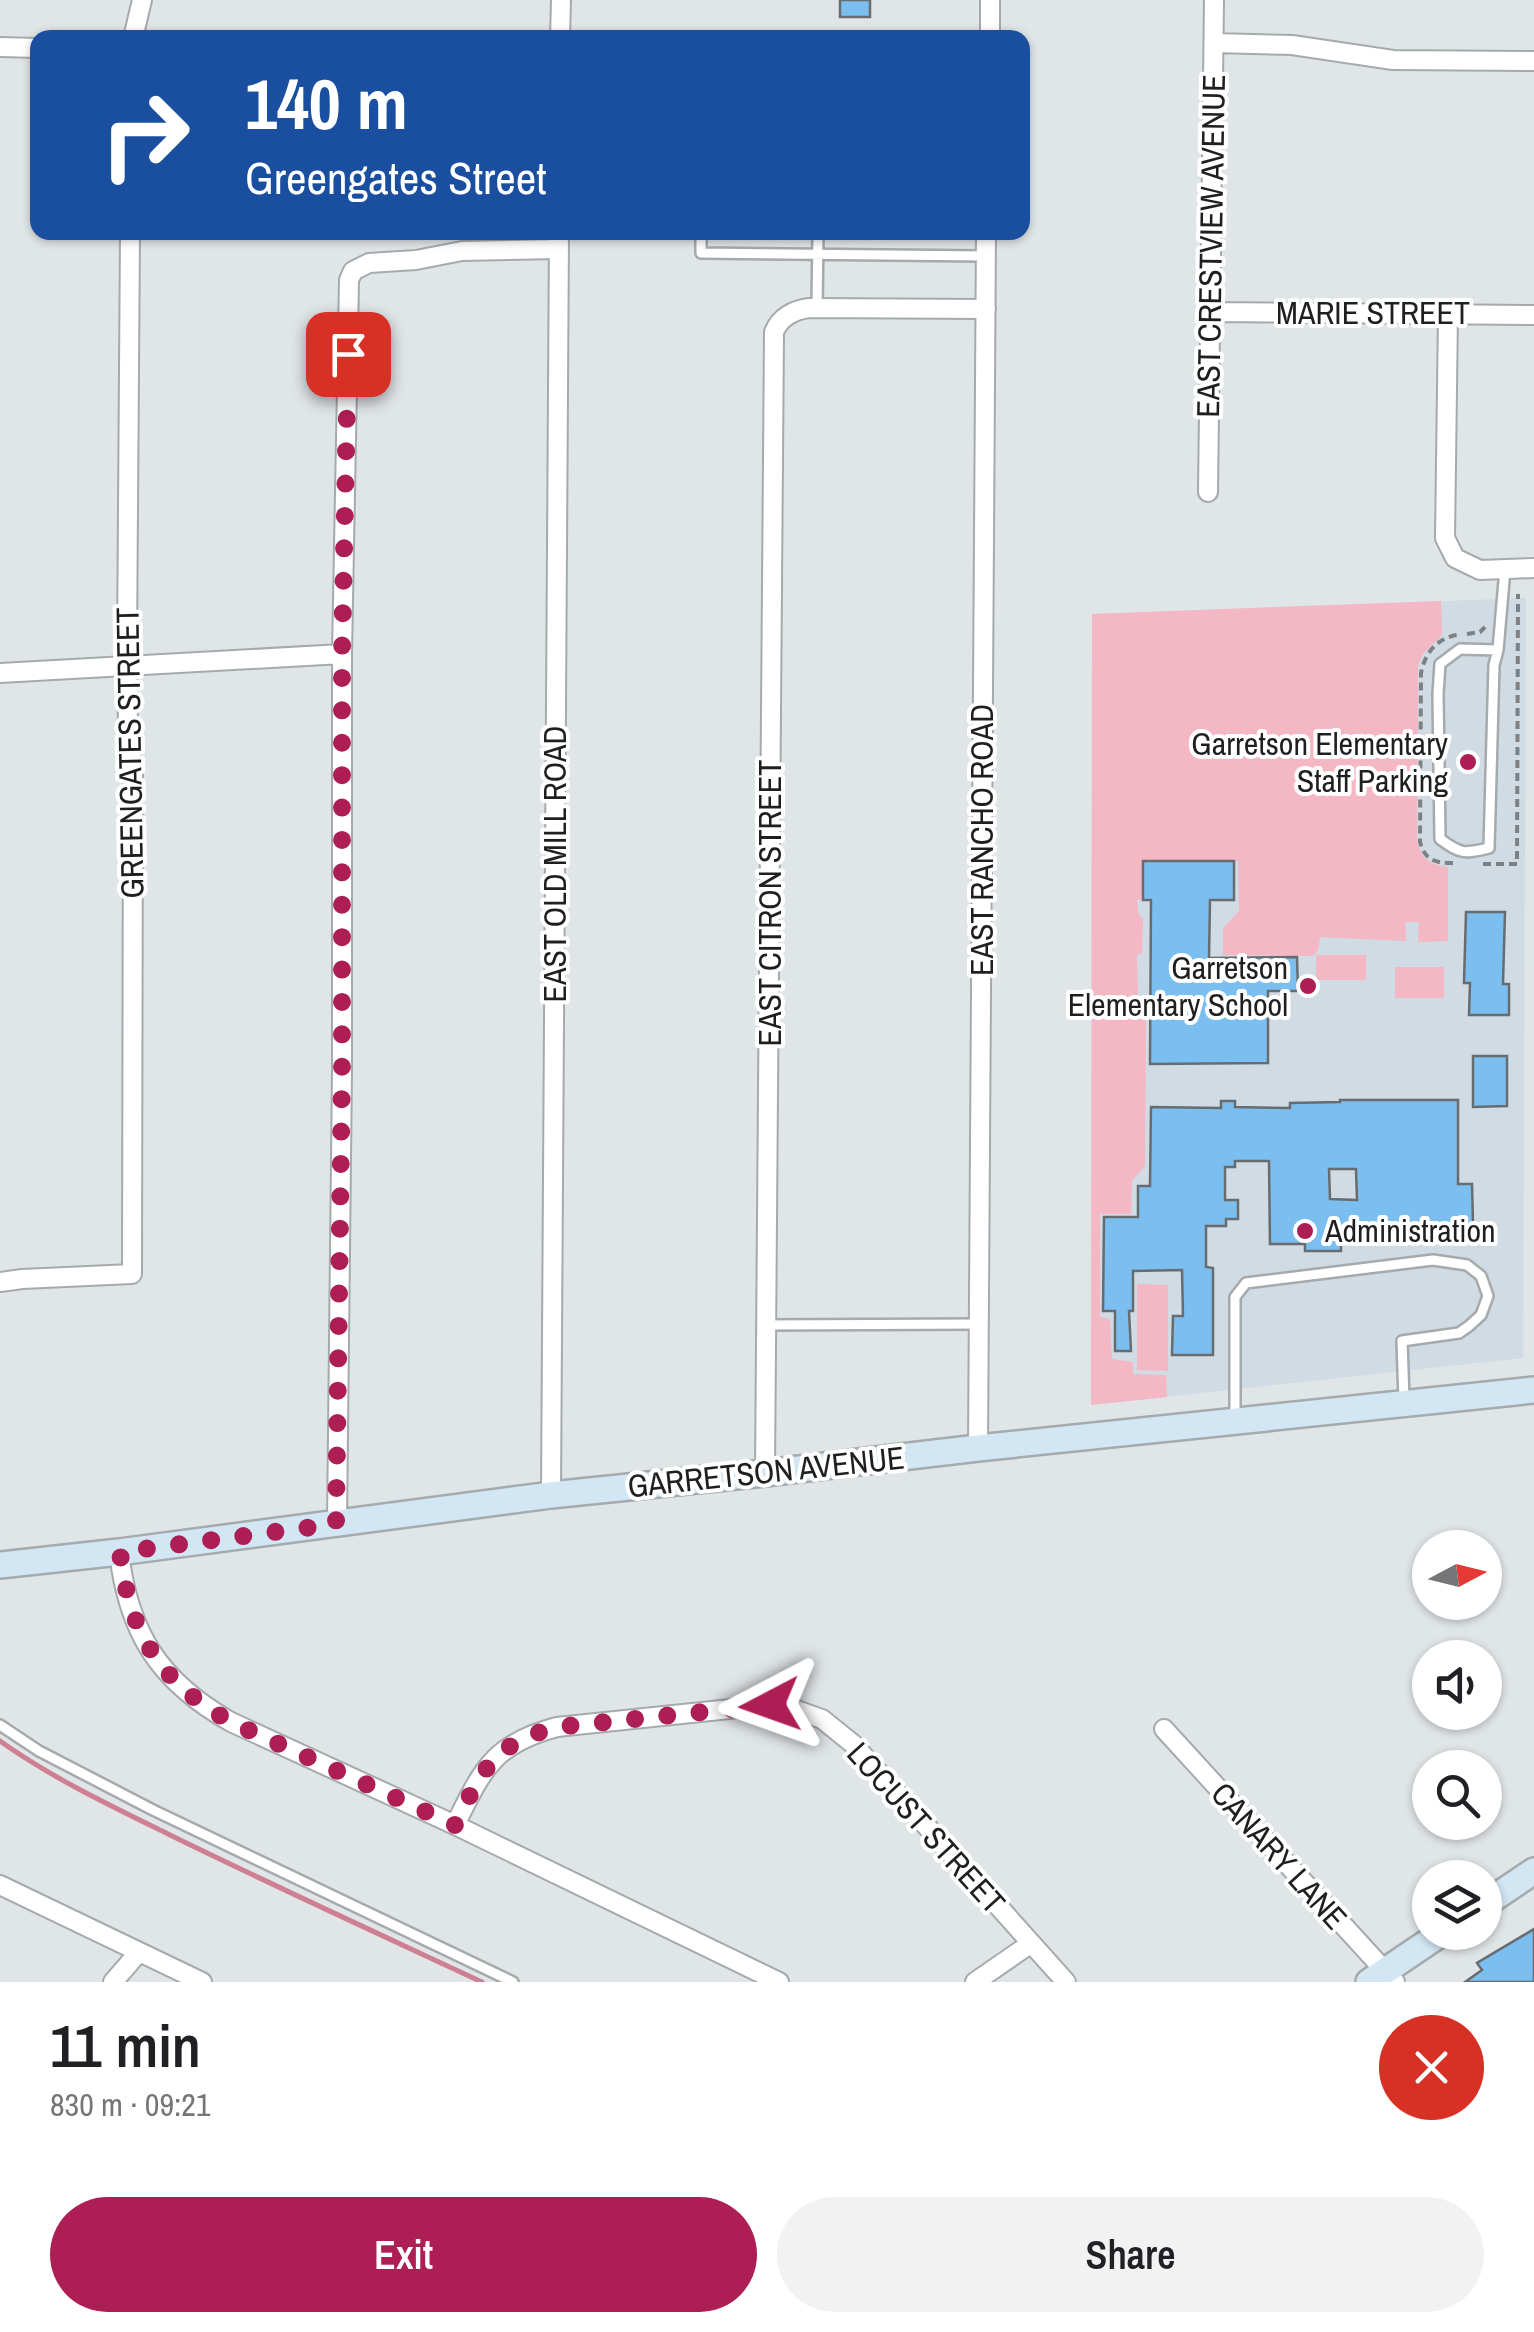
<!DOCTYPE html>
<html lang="en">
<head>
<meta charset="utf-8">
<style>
	body { margin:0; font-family:"Archivo Narrow",sans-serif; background:#f2f2f2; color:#202124; height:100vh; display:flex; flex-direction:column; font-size:38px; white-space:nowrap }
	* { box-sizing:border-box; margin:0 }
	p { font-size:32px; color:#757577 }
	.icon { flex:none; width:55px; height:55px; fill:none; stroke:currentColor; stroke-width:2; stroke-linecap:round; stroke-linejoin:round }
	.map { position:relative; height:1982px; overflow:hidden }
	.side { display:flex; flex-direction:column; background:#fff; flex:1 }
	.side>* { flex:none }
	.top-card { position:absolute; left:30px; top:30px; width:1000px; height:210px; border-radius:20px; box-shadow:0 2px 8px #0004; background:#1a4fa0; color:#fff; overflow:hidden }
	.needle { width:65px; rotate:83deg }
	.buttons { position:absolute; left:1412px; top:1530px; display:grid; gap:20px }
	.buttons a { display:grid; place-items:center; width:90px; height:90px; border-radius:50%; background:#fff; box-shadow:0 2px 8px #0004; font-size:50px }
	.pin { position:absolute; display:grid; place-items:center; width:85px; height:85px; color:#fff; margin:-42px; border-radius:20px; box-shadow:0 5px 15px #0006 }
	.me { position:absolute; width:110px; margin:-55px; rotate:266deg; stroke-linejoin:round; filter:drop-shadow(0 0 8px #0008) }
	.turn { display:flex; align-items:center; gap:35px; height:210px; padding:0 50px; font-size:45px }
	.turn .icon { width:130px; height:130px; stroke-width:2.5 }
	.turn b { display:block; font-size:70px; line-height:85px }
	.round { display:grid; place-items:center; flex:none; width:105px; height:105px; border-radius:52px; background:#f2f2f2 }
	.overview { display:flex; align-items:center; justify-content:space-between; height:170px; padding:0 50px }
	h1 { font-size:60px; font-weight:600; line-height:75px }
	.button { display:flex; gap:20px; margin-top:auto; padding:20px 50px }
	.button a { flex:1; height:115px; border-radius:60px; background:#ad1e55; color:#fff; font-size:40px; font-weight:600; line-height:115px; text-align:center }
	.button a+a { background:#f2f2f2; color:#202124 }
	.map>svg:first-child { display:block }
	.built { fill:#d0dbe4 }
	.green { fill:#f4b7c4 }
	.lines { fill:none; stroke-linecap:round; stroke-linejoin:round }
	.stream { stroke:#ce8092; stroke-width:5 }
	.building { fill:#7bbff1; stroke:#686c6f; stroke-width:2.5; fill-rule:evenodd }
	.lane-casing { stroke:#a5aaad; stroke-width:14 }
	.street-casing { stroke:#a5aaad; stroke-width:22 }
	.secondary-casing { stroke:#a5aaad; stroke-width:30 }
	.path { stroke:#7d8183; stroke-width:4; stroke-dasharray:8 5; stroke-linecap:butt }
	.lane { stroke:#fff; stroke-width:9 }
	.street { stroke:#fff; stroke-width:18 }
	.secondary { stroke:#d2e6f4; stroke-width:25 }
	.route { stroke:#ad1e55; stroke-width:18; stroke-dasharray:0 32.4 }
	.poi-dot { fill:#ad1e55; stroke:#fff; stroke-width:4 }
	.labels { text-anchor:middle; stroke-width:8; stroke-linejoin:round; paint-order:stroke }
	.street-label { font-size:32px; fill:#1d1f20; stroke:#fff }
	.poi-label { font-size:32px; fill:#1d1f20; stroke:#fff; text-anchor:end }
</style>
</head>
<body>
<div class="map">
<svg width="1534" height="1982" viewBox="0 0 1534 1982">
	<rect width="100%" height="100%" fill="#e0e5e8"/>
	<path class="built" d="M 1526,598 L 1523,1358 L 1091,1405 L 1092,614 Z"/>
	<path class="green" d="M 1441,601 L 1442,635 L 1422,655 L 1418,666 L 1417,841 C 1421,859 1431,865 1448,867 L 1448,941 L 1418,942 L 1419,922 L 1405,922 L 1406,941 L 1320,937 L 1318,951 L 1312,956 L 1223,955 L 1223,928 L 1239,911 L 1238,861 L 1143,861 L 1143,900 L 1137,900 L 1138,913 L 1143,919 L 1142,953 L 1137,955 L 1138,1003 L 1146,1017 L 1145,1166 L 1132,1181 L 1131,1214 L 1100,1214 L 1100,1317 L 1110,1319 L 1112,1359 L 1133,1362 L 1133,1374 L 1166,1375 L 1167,1397 L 1091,1405 L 1092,614 Z
		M 1316,955 L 1366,955 L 1366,980 L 1316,980 Z
		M 1395,967 L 1444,967 L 1444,998 L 1395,998 Z
		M 1137,1284 L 1168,1285 L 1168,1371 L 1137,1370 Z"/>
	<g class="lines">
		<path class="stream" d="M 0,1741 C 52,1778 111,1806 168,1834 C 272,1885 377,1933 482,1982"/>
	</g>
	<path class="building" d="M 840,0 L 870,0 L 870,17 L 840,17 Z
		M 1143,861 L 1234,861 L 1234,900 L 1210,900 L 1209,958 L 1297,957 L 1298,991 L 1268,991 L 1268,1063 L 1150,1064 L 1151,900 L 1143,900 Z
		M 1466,912 L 1505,912 L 1503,984 L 1509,984 L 1509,1015 L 1469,1015 L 1470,983 L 1464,983 Z
		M 1473,1056 L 1507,1056 L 1507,1106 L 1473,1107 Z
		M 1340,1100 L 1458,1100 L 1458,1184 L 1472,1184 L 1473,1223 L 1459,1224 L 1459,1234 L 1341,1237 L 1341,1251 L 1305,1251 L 1305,1244 L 1270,1244 L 1269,1161 L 1235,1161 L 1235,1167 L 1225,1167 L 1225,1200 L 1238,1200 L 1238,1219 L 1226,1219 L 1226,1226 L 1206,1226 L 1206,1267 L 1213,1268 L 1213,1355 L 1172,1355 L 1173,1316 L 1183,1316 L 1182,1270 L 1133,1271 L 1133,1311 L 1129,1311 L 1131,1351 L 1115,1351 L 1115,1311 L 1103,1311 L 1104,1217 L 1138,1217 L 1138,1186 L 1150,1186 L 1151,1107 L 1221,1108 L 1221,1101 L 1235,1101 L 1235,1107 L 1290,1108 L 1290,1103 L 1340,1102 ZM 1329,1169 L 1356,1169 L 1357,1200 L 1330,1199 Z
		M 1534,1929 L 1534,1982 L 1465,1982 L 1482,1970 L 1477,1963 Z"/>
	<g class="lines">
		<g class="lane-casing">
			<path id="lane" d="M 701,232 L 701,253 L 986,256
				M 817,308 L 818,232
				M 1498,650 L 1460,649 L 1440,664 L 1438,694 L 1440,839 C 1461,854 1463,854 1489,848 L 1494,665 L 1498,650 L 1505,569
				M 767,1325 L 978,1324
				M 1235,1417 L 1235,1297 L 1246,1283 L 1433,1260 L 1467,1265 L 1481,1276 L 1488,1296 L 1481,1315 L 1469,1326 L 1459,1333 L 1402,1341 L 1404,1400
				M 0,1725 L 39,1751 L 153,1810 L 513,1982"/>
		</g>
		<g class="street-casing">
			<path id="street" d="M 990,0 L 990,38
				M 133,38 L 142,0
				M 560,38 L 561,0
				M 1214,43 L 1292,45 L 1393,60 L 1534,61
				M 0,47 L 38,48
				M 1211,312 L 1534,315
				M 1448,314 L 1445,538 L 1455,558 L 1480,570 L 1534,568
				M 1208,492 L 1214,0
				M 0,673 L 342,654
				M 0,1282 L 22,1279 L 132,1274 L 133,774 L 128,730 L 127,646 L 130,232
				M 978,1448 L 986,232
				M 765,1473 L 774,332 C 780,317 794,310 809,308 L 986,309
				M 551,1495 L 559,232
				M 337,1524 L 342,1070 L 342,654 L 349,280 L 353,271 L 369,263 L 416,260 L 462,251 L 559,249
				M 119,1552 C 128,1633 160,1682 231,1722 L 455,1825 L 779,1982
				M 1164,1729 L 1395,1982
				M 455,1825 C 483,1769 493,1744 557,1727 L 769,1705 L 788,1707 L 822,1719 L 853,1744 L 1066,1982
				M 0,1885 L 202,1982
				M 113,1982 L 139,1952
				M 975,1982 L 1030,1944"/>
		</g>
		<g class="secondary-casing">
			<path id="secondary" d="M 0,1565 L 119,1552 L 551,1495 L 765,1473 L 978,1448 L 1534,1390
				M 1485,1904 L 1534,1871
				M 1369,1982 L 1443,1932"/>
		</g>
		<path class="path" d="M 1467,634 L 1480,632 L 1485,627
			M 1453,863 C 1436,863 1425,861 1420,842 L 1421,673 C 1425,653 1437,638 1457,635
			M 1483,864 L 1517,864 L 1518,594"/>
		<use href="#lane" class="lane"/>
		<use href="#street" class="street"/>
		<use href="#secondary" class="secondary"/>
	</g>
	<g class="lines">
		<path class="route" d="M 348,354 L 342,654 L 342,1070 L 336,1524 L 120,1552 C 129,1633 160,1682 231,1722 L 455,1825 C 483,1769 493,1744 557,1727 L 770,1705"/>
	</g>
	<g class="poi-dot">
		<circle cx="1468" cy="762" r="10"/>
		<circle cx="1308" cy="986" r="10"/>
		<circle cx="1305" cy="1231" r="10"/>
	</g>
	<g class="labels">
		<g class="street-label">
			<text transform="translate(1211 246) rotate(-89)" y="11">EAST CRESTVIEW AVENUE</text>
			<text x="1373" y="324">MARIE STREET</text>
			<text transform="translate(130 753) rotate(-91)" y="11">GREENGATES STREET</text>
			<text transform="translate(982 840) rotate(-90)" y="11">EAST RANCHO ROAD</text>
			<text transform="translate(555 864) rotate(-90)" y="11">EAST OLD MILL ROAD</text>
			<text transform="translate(770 903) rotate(-90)" y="11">EAST CITRON STREET</text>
			<text transform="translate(766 1472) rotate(-6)" y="11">GARRETSON AVENUE</text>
			<text transform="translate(926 1828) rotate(48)" y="11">LOCUST STREET</text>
			<text transform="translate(1279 1856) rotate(48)" y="11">CANARY LANE</text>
		</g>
		<g class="poi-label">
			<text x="1448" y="755">Garretson Elementary<tspan x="1448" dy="37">Staff Parking</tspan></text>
			<text x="1288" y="979">Garretson<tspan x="1288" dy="37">Elementary School</tspan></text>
			<text x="1325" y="1242" text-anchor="start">Administration</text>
		</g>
	</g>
</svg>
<div class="buttons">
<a><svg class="needle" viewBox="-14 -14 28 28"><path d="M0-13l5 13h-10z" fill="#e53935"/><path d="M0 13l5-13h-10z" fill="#757577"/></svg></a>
<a><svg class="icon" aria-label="sound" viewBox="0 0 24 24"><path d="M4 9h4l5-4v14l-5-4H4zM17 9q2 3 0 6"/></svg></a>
<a><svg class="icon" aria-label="search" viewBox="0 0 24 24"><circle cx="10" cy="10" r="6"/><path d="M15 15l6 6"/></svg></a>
<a><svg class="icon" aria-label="layers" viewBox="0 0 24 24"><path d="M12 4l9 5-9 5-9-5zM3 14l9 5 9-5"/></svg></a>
</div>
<div class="pin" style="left:348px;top:354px;background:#d93025"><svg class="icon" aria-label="arrive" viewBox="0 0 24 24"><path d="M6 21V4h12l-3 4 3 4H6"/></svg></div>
<svg class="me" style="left:770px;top:1705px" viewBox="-20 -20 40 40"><path d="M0-17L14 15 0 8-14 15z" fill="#ad1e55" stroke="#fff" stroke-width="4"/></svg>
<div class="top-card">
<div class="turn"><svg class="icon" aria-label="right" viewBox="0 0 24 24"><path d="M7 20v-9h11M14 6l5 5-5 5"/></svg><div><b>140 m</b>Greengates Street</div></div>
</div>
</div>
<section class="side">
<div class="overview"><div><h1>11 min</h1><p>830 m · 09:21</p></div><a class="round" style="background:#d93025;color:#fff"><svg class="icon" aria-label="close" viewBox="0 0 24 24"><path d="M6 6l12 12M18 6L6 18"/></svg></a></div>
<div class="button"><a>Exit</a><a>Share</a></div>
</section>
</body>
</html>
